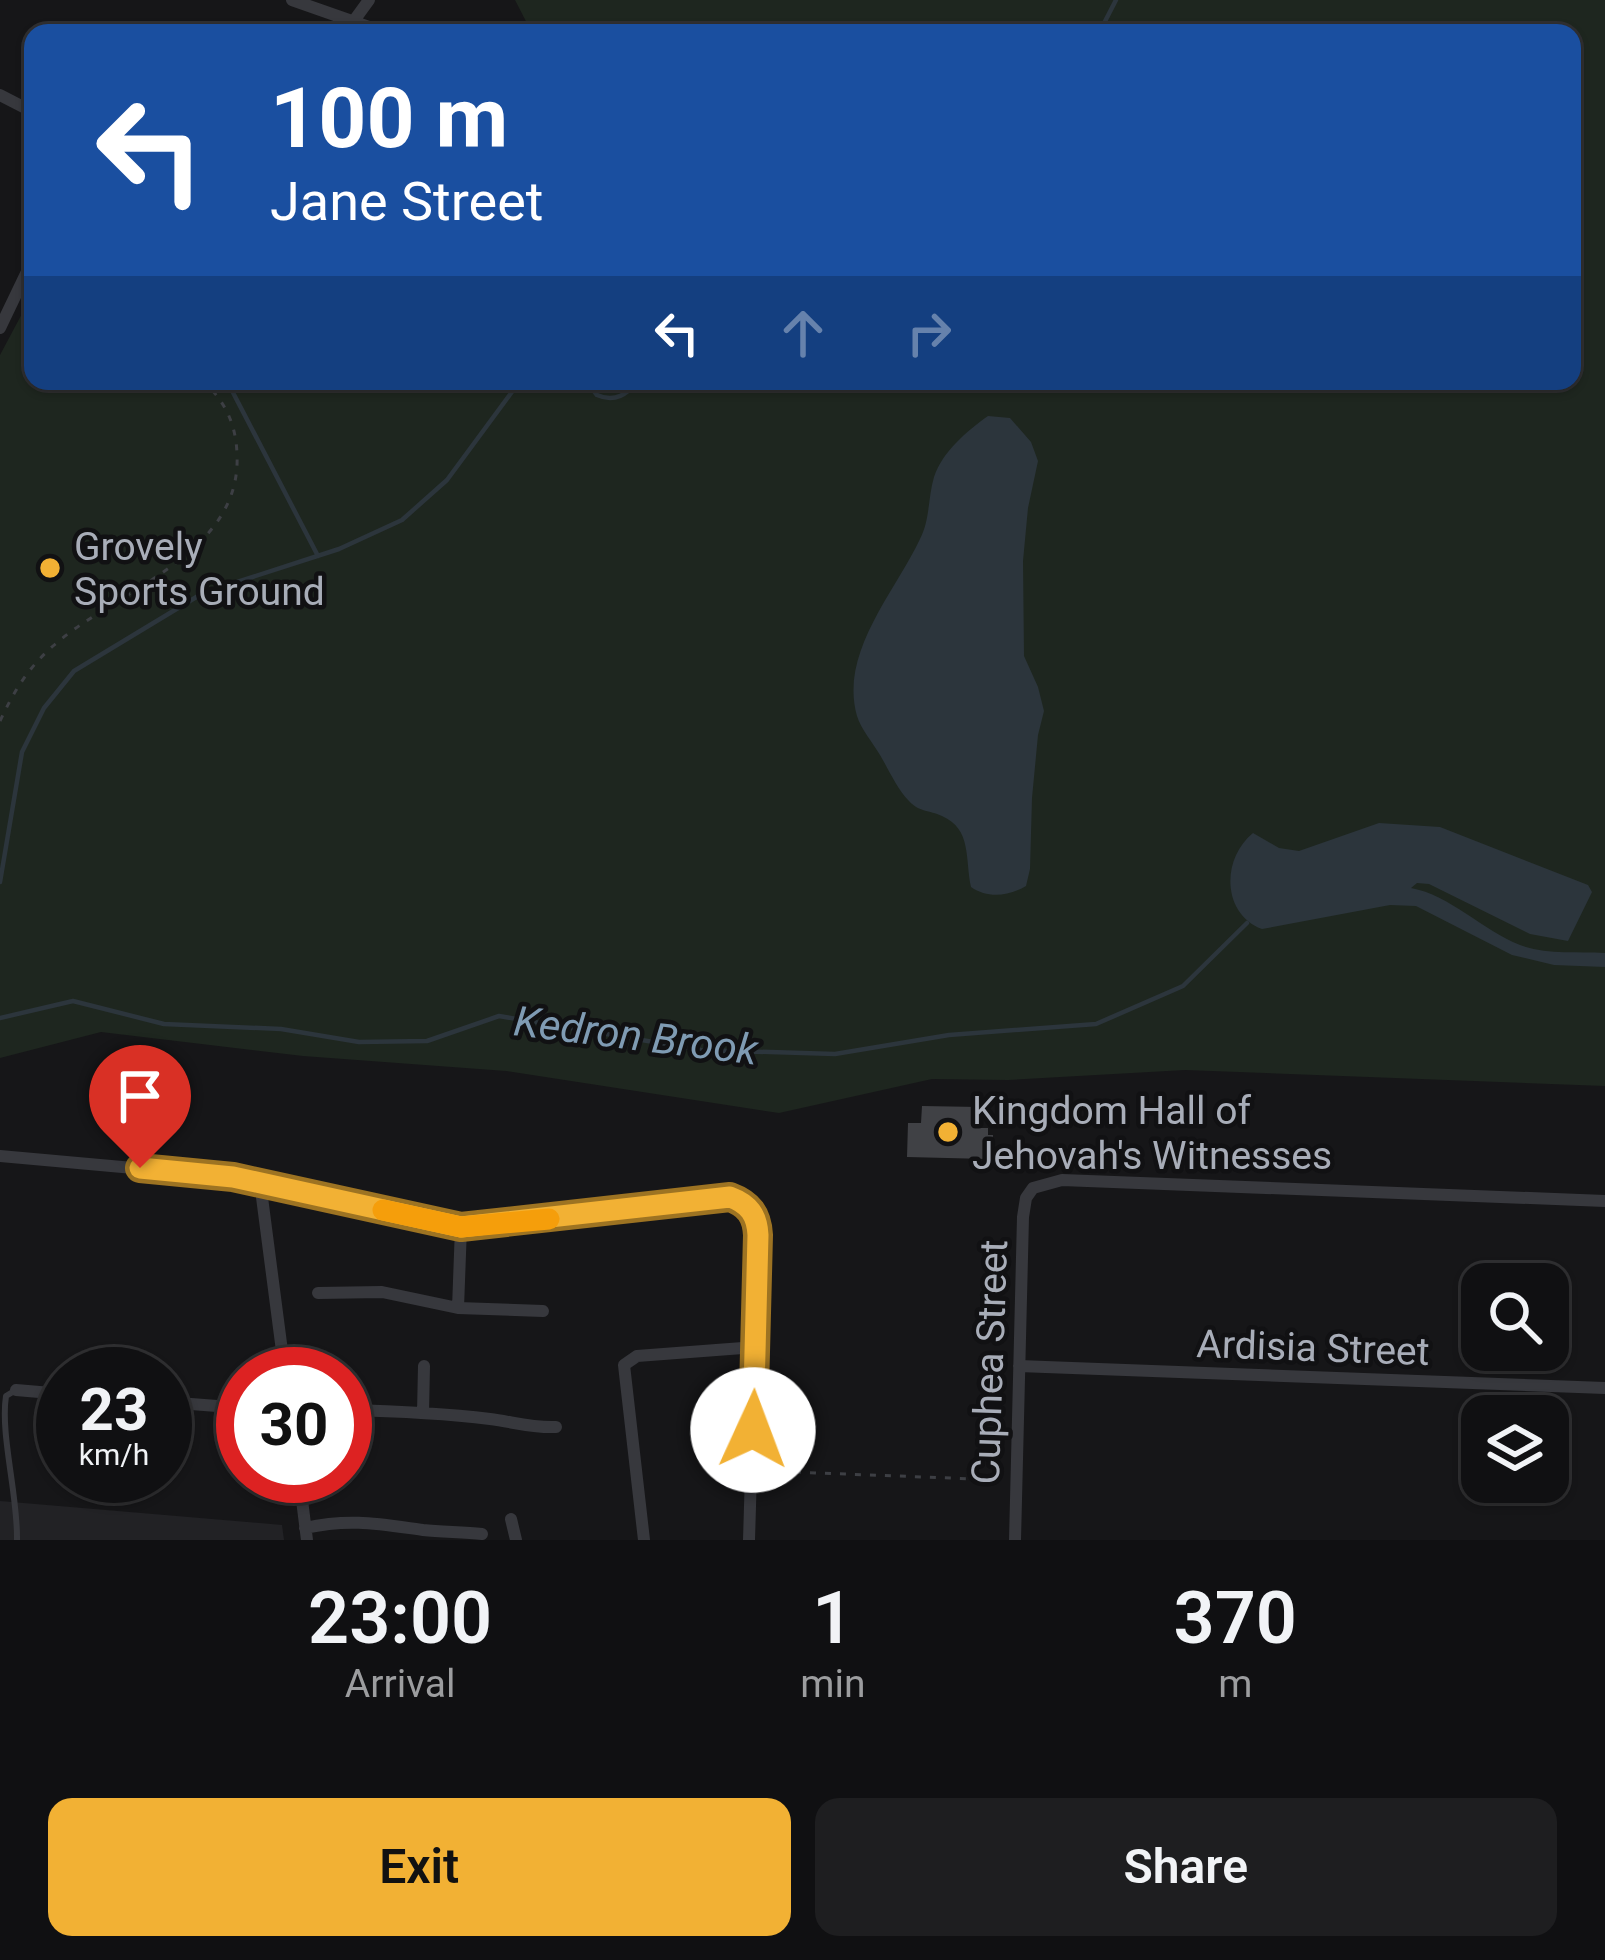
<!DOCTYPE html>
<html lang="en">
<head>
<meta charset="utf-8">
<style>
	body { margin:0; font-family:Roboto,sans-serif; background:#1e1e20; color:#f1f3f6; height:100vh; display:flex; flex-direction:column; font-size:45px; white-space:nowrap }
	* { box-sizing:border-box; margin:0 }
	p { font-size:39px; color:#9c9d9f }
	.icon { flex:none; width:66px; height:66px; fill:none; stroke:currentColor; stroke-width:2; stroke-linecap:round; stroke-linejoin:round }
	.map { position:relative; height:1540px; overflow:hidden }
	.drawer { display:flex; flex-direction:column; background:#101012; flex:1 }
	.drawer>* { flex:none }
	.banner { position:absolute; left:24px; top:24px; width:1557px; height:366px; border-radius:24px; box-shadow:0 3px 9px #0004,0 0 0 3px #303032; background:#1a4fa0; color:#fff; overflow:hidden }
	.fabs { position:absolute; left:1461px; top:1263px; display:grid; gap:24px }
	.fabs a { display:grid; place-items:center; width:108px; height:108px; border-radius:24px; background:#101012; box-shadow:0 3px 9px #0004,0 0 0 3px #303032; font-size:60px }
	.speed { position:absolute; left:36px; top:1347px; display:flex; gap:24px; font-size:60px; font-weight:700; text-align:center }
	.speed>* { display:grid; place-content:center; width:156px; height:156px; border-radius:50%; background:#101012; box-shadow:0 3px 9px #0004,0 0 0 3px #303032; line-height:1 }
	.speed small { font-size:30px; font-weight:400 }
	.speed .limit { border:18px solid #d22; background:#fff; color:#111 }
	.pin { position:absolute; display:grid; place-items:center; width:102px; height:102px; color:#fff; margin:-123px -51px; border-radius:50% 50% 50% 0; rotate:-45deg; box-shadow:0 0 12px #0007 }
	.pin .icon { rotate:45deg }
	.me { position:absolute; width:132px; margin:-66px; rotate:2deg; stroke-linejoin:round; filter:drop-shadow(0 0 9px #0008) }
	.turn { display:flex; align-items:center; gap:42px; height:252px; padding:0 48px; font-size:54px }
	.turn .icon { width:156px; height:156px; stroke-width:2.5 }
	.turn b { display:block; font-size:84px; line-height:102px }
	.lanes { display:flex; align-items:center; height:114px; padding:0 48px; background:#0003; justify-content:center; gap:60px; direction:ltr }
	.lanes .off { opacity:.35 }
	.eta { display:flex; justify-content:space-evenly; align-items:center; height:204px; text-align:center }
	.eta b { font-size:72px; font-weight:600; line-height:84px }
	.action { display:flex; gap:24px; margin-top:auto; padding:24px 48px }
	.action a { flex:1; height:138px; border-radius:24px; background:#f2b134; color:#111; font-size:48px; font-weight:600; line-height:138px; text-align:center }
	.action a+a { background:#1e1e20; color:#f1f3f6 }
	.map>svg:first-child { display:block }
	.built { fill:#222225 }
	.green { fill:#1e261f }
	.water { fill:#2c353c }
	.lines { fill:none; stroke-linecap:round; stroke-linejoin:round }
	.stream { stroke:#2c353c; stroke-width:4.5 }
	.building { fill:#404145 }
	.path { stroke:#3d3f44; stroke-width:3; stroke-dasharray:6 9; stroke-linecap:butt }
	.lane { stroke:#37383d; stroke-width:6 }
	.street { stroke:#37383d; stroke-width:12 }
	.route-casing { stroke:#9d7322; stroke-width:30 }
	.route { stroke:#f2b134; stroke-width:21 }
	.slow { stroke:#f59e0b; stroke-width:21 }
	.poi-dot { fill:#f2b134; stroke:#111113; stroke-width:4.5 }
	.labels { text-anchor:middle; stroke-width:9; stroke-linejoin:round; paint-order:stroke }
	.poi-label { font-size:39px; fill:#a8adb8; stroke:#111113; text-anchor:start }
	.street-label { font-size:39px; fill:#a8adb8; stroke:#111113 }
	.water-label { font-size:42px; font-style:italic; fill:#7f9bb3; stroke:#111113 }
</style>
</head>
<body>
<div class="map">
<svg width="1605" height="1540" viewBox="0 0 1605 1540">
	<rect width="100%" height="100%" fill="#161618"/>
	<path class="built" d="M 0,1501 L 282,1525 L 284,1540 L 0,1540 Z"/>
	<path class="green" d="M 515,0 L 1605,0 L 1605,1086 L 1185,1070 L 1008,1080 L 932,1079 L 779,1113 L 506,1071 L 303,1056 L 101,1032 L 0,1058 L 0,355 L 33,293 L 33,381 L 1572,381 L 1572,33 L 532,33 Z"/>
	<path class="water" d="M 988,416 L 1010,418 L 1031,442 L 1038,461 L 1028,508 L 1023,561 L 1024,656 L 1038,687 L 1044,711 L 1038,735 L 1032,798 L 1030,869 L 1026,886 C 1009,896 988,899 971,887 C 965,859 972,829 942,816 C 929,810 919,812 909,801 C 897,789 889,770 880,755 C 873,743 861,729 857,716 C 839,653 895,592 920,539 C 930,520 928,497 934,477 C 943,451 967,431 988,416 Z
		M 1379,823 L 1440,827 L 1588,885 L 1592,892 L 1568,941 L 1530,934 L 1429,884 L 1417,883 L 1411,888 C 1450,895 1482,930 1520,945 C 1546,955 1577,951 1605,953 L 1605,967 L 1554,965 L 1512,955 L 1416,906 L 1390,905 L 1262,929 C 1222,914 1221,859 1253,833 L 1279,848 L 1299,851 Z"/>
	<g class="lines">
		<path class="stream" d="M 1099,33 L 1116,0
			M 227,381 L 318,556
			M 586,381 L 597,395 C 615,403 627,394 639,381
			M 0,882 L 22,752 L 44,708 L 74,671 L 203,593 L 339,549 L 402,520 L 447,480 L 520,381
			M 0,1018 L 73,1001 L 164,1024 L 281,1029 L 359,1042 L 427,1041 L 499,1016 L 701,1050 L 835,1054 L 949,1035 L 1096,1024 L 1183,986 L 1247,923"/>
	</g>
	<path class="building" d="M 922,1106 L 979,1107 L 978,1128 L 988,1128 L 988,1135 L 993,1135 L 992,1152 L 987,1152 L 987,1159 L 907,1157 L 908,1123 L 921,1123 Z"/>
	<g class="lines">
		<path class="path" d="M 0,721 C 14,691 28,668 53,646 C 116,590 242,555 237,454 C 236,424 225,401 203,381
			M 765,1471 L 1002,1480"/>
		<path class="lane" d="M 16,1390 L 6,1396 C 0,1434 18,1496 17,1540"/>
		<path class="street" d="M 292,0 L 386,33
			M 353,22 L 369,0
			M 0,95 L 33,112
			M 0,328 L 33,259
			M 0,1156 L 233,1177 L 461,1227 L 730,1197 C 749,1204 756,1216 758,1236 L 749,1540
			M 260,1182 L 285,1374
			M 318,1293 L 382,1292 L 458,1308 L 543,1311
			M 458,1308 L 461,1227
			M 1019,1366 L 1605,1388
			M 16,1390 L 63,1394
			M 165,1402 L 243,1408
			M 345,1410 C 393,1411 442,1413 490,1419 C 513,1422 532,1428 556,1427
			M 423,1413 L 424,1366
			M 299,1476 L 307,1540
			M 511,1519 L 516,1540
			M 305,1528 C 350,1518 379,1524 423,1530 C 442,1532 463,1532 482,1534
			M 644,1540 L 624,1365 L 637,1356 L 756,1347
			M 1015,1540 L 1023,1217 L 1026,1198 L 1033,1188 L 1062,1180 L 1605,1201"/>
	</g>
	<g class="lines">
		<g class="route-casing">
			<path id="route" d="M 140,1168 L 233,1177 L 461,1227 L 730,1197 C 749,1204 757,1215 758,1235 L 753,1430"/>
		</g>
		<use href="#route" class="route"/>
		<path class="slow" d="M 383,1210 L 461,1227 L 549,1219"/>
	</g>
	<g class="poi-dot">
		<circle cx="50" cy="568" r="12"/>
		<circle cx="948" cy="1132" r="12"/>
	</g>
	<g class="labels">
		<g class="poi-label">
			<text x="74" y="560">Grovely<tspan x="74" dy="45">Sports Ground</tspan></text>
			<text x="972" y="1124">Kingdom Hall of<tspan x="972" dy="45">Jehovah's Witnesses</tspan></text>
		</g>
		<g class="street-label">
			<text transform="translate(1313 1347) rotate(2)" y="14">Ardisia Street</text>
			<text transform="translate(989 1362) rotate(-88)" y="14">Cuphea Street</text>
		</g>
		<g class="water-label">
			<text transform="translate(636 1035) rotate(7)" y="15">Kedron Brook</text>
		</g>
	</g>
</svg>
<div class="fabs">
<a><svg class="icon" aria-label="search" viewBox="0 0 24 24"><circle cx="10" cy="10" r="6"/><path d="M15 15l6 6"/></svg></a>
<a><svg class="icon" aria-label="layers" viewBox="0 0 24 24"><path d="M12 4l9 5-9 5-9-5zM3 14l9 5 9-5"/></svg></a>
</div>
<div class="speed"><div>23<small>km/h</small></div><div class="limit">30</div></div>
<div class="pin" style="left:140px;top:1168px;background:#d93025"><svg class="icon" aria-label="arrive" viewBox="0 0 24 24"><path d="M6 21V4h12l-3 4 3 4H6"/></svg></div>
<svg class="me" style="left:753px;top:1430px" viewBox="-20 -20 40 40"><circle r="19" fill="#fff"/><path d="M0-13L10 11 0 6-10 11z" fill="#f2b134"/></svg>
<div class="banner">
<div class="turn"><svg class="icon" aria-label="left" viewBox="0 0 24 24"><path d="M17 20v-9H6M10 6l-5 5 5 5"/></svg><div><b>100 m</b>Jane Street</div></div>
<div class="lanes"><svg class="icon" aria-label="left" viewBox="0 0 24 24"><path d="M17 20v-9H6M10 6l-5 5 5 5"/></svg><svg class="icon off" aria-label="ahead" viewBox="0 0 24 24"><path d="M12 20V5M6 11l6-6 6 6"/></svg><svg class="icon off" aria-label="right" viewBox="0 0 24 24"><path d="M7 20v-9h11M14 6l5 5-5 5"/></svg></div>
</div>
</div>
<section class="drawer">
<div class="eta">
<div><b>23:00</b><p>Arrival</p></div>
<div><b>1</b><p>min</p></div>
<div><b>370</b><p>m</p></div>
</div>
<div class="action"><a>Exit</a><a>Share</a></div>
</section>
</body>
</html>
